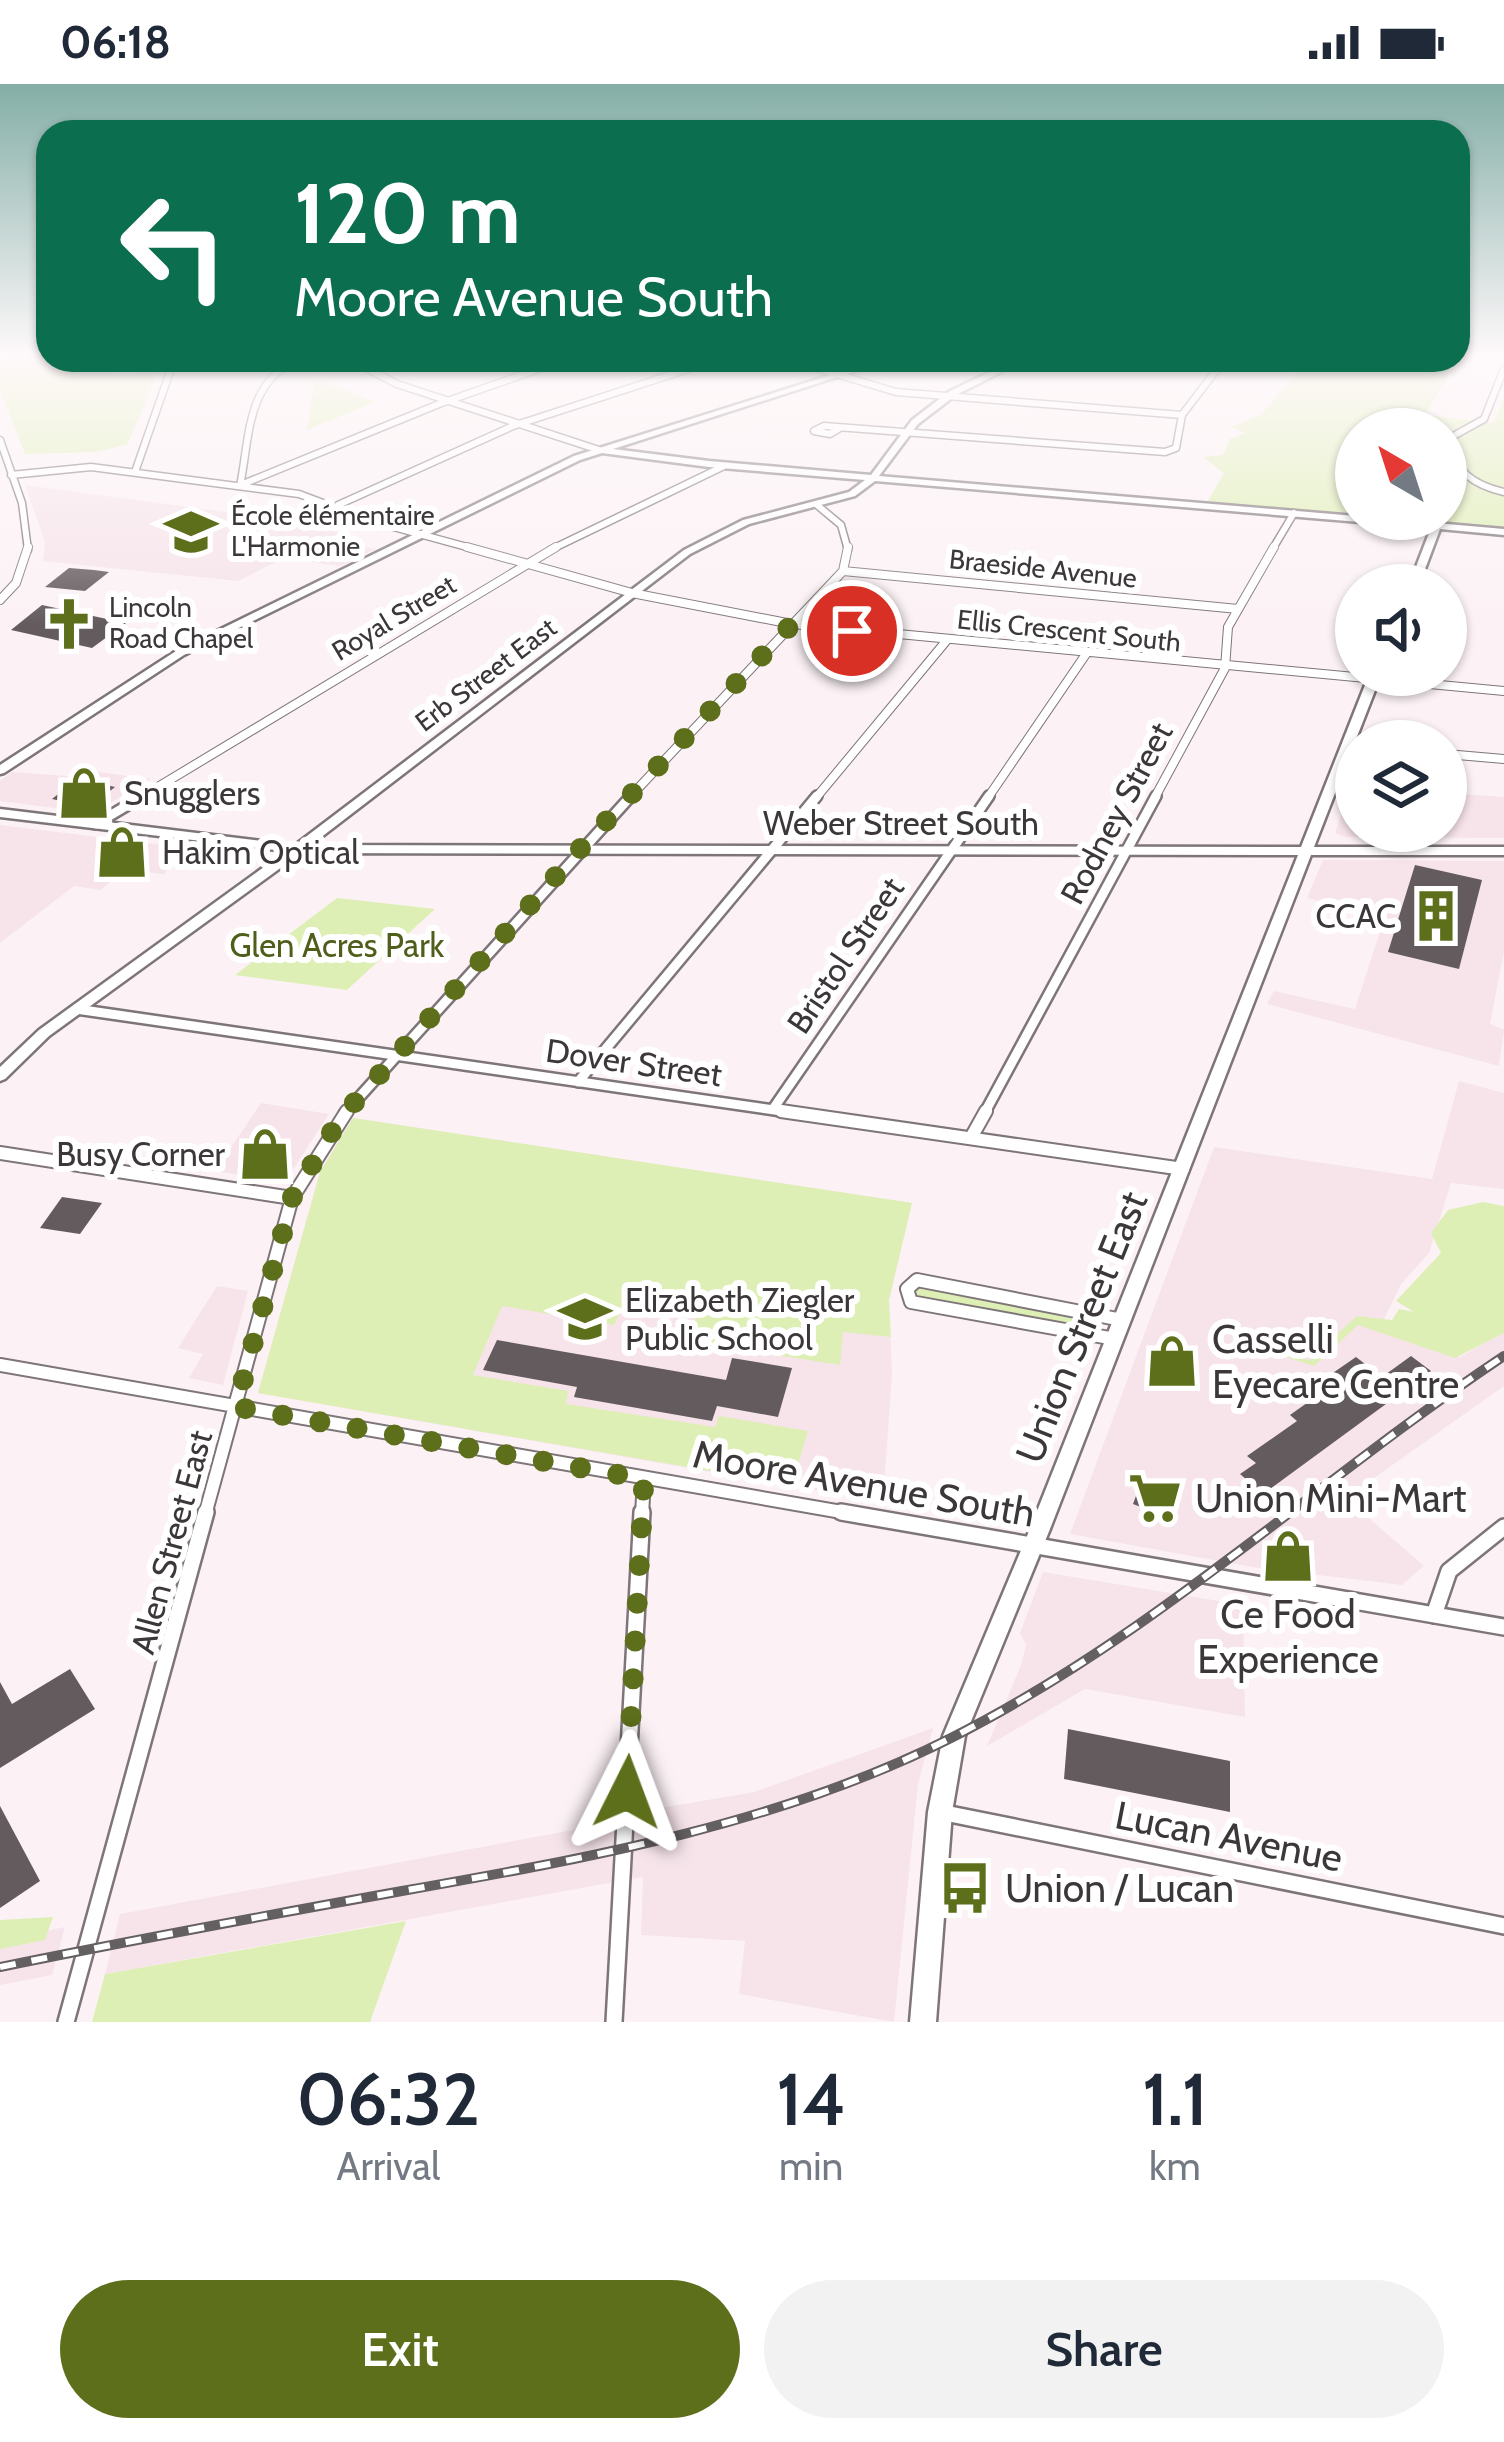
<!DOCTYPE html>
<html lang="en">
<head>
<meta charset="utf-8">
<style>
	body { margin:0; font-family:Cabin,sans-serif; background:#f2f2f3; color:#1f2937; height:100vh; display:flex; flex-direction:column; font-size:45px; white-space:nowrap }
	* { box-sizing:border-box; margin:0 }
	p { font-size:39px; color:#747a83 }
	.icon { flex:none; width:66px; height:66px; fill:none; stroke:currentColor; stroke-width:2; stroke-linecap:round; stroke-linejoin:round }
	.map { position:relative; height:1938px; overflow:hidden }
	.panel { display:flex; flex-direction:column; background:#fff; flex:1 }
	.panel>* { flex:none }
	.hud { position:absolute; left:36px; top:36px; width:1434px; height:252px; border-radius:36px; box-shadow:0 3px 9px #0004; background:#0b6e4f; color:#fff; overflow:hidden }
	.needle { width:78px; rotate:321deg }
	.controls { position:absolute; left:1335px; top:324px; display:grid; gap:24px }
	.controls a { display:grid; place-items:center; width:132px; height:132px; border-radius:50%; background:#fff; box-shadow:0 3px 9px #0004; font-size:60px }
	.pin { position:absolute; display:grid; place-items:center; width:102px; height:102px; color:#fff; margin:-51px; border:6px solid #fff; border-radius:50%; box-shadow:0 3px 12px #0007 }
	.me { position:absolute; width:132px; margin:-66px; rotate:3deg; stroke-linejoin:round; filter:drop-shadow(0 0 9px #0008) }
	.turn { display:flex; align-items:center; gap:42px; height:252px; padding:0 60px; font-size:54px }
	.turn .icon { width:156px; height:156px; stroke-width:2.5 }
	.turn b { display:block; font-size:84px; line-height:102px }
	.eta { display:flex; justify-content:space-evenly; align-items:center; height:204px; text-align:center }
	.eta b { font-size:72px; font-weight:600; line-height:84px }
	.primary-button { display:flex; gap:24px; margin-top:auto; padding:24px 60px }
	.primary-button a { flex:1; height:138px; border-radius:72px; background:#5e6f1c; color:#fff; font-size:48px; font-weight:600; line-height:138px; text-align:center }
	.primary-button a+a { background:#f2f2f3; color:#1f2937 }
	.status { display:flex; justify-content:space-between; align-items:center; height:84px; padding:0 60px; background:#fff; direction:ltr }
	.status svg { height:33px; fill:currentColor }
	.map>svg:first-child { display:block }
	.built { fill:#f6e4ea }
	.green { fill:#deefb5 }
	.building { fill:#645b5f }
	.lines { fill:none; stroke-linecap:round; stroke-linejoin:round }
	.street-far4-casing { stroke:#7e7578; stroke-width:9 }
	.street-far3-casing { stroke:#7e7578; stroke-width:10 }
	.street-far2-casing { stroke:#7e7578; stroke-width:14 }
	.street-far1-casing { stroke:#7e7578; stroke-width:16 }
	.street-casing { stroke:#7e7578; stroke-width:20 }
	.secondary-casing { stroke:#7e7578; stroke-width:5 }
	.street-far4 { stroke:#fff; stroke-width:6 }
	.street-far3 { stroke:#fff; stroke-width:8 }
	.street-far2 { stroke:#fff; stroke-width:9 }
	.street-far1 { stroke:#fff; stroke-width:12 }
	.street { stroke:#fff; stroke-width:15 }
	.secondary { fill:#fff; fill-rule:evenodd }
	.rail-casing { stroke:#645f60; stroke-width:10 }
	.rail { stroke:#fff; stroke-width:6; stroke-dasharray:16; stroke-linecap:butt }
	.route { stroke:#5e6f1c; stroke-width:21; stroke-dasharray:0 37.8 }
	.labels { text-anchor:middle; stroke-width:12; stroke-linejoin:round; paint-order:stroke }
	.far-poi-label { font-size:27px; fill:#3c3839; stroke:#fff; text-anchor:start }
	.far-street-label { font-size:27px; fill:#3c3839; stroke:#fff }
	.poi-label { font-size:33px; fill:#3c3839; stroke:#fff; text-anchor:start }
	.street-label { font-size:33px; fill:#3c3839; stroke:#fff }
	.park-label { font-size:33px; fill:#4f5e1a; stroke:#fff }
	.near-street-label { font-size:39px; fill:#3c3839; stroke:#fff }
	.near-poi-label { font-size:39px; fill:#3c3839; stroke:#fff; text-anchor:start }
</style>
</head>
<body>
<div class="status"><b>06:18</b><svg viewBox="0 0 49 12"><path d="M0 12V9h3v3zM5 12V6h3v6zM10 12V3h3v9zM15 12V0h3v12zM26 1h20v11H26zM47 4h2v5h-2z"/></svg></div>
<div class="map">
<svg width="1504" height="1938" viewBox="0 0 1504 1938">
	<rect width="100%" height="100%" fill="#fcf2f5"/>
	<path class="built" d="M 25,401 L 307,439 L 326,424 L 357,440 L 324,457 L 376,465 L 340,482 L 284,474 L 238,497 L 43,477 L 45,458 Z
		M 91,687 L 150,695 L 94,729 L 0,717 L 0,697 L 12,688 L 82,693 Z
		M 1446,709 L 1504,713 L 1504,754 L 1345,753 L 1335,749 L 1345,719 L 1356,721 L 1356,747 L 1446,747 Z
		M 0,741 L 187,764 L 164,790 L 124,786 L 101,806 L 74,802 L 0,859 Z
		M 1323,776 L 1504,777 L 1504,867 L 1490,940 L 1504,946 L 1499,982 L 1267,920 L 1274,907 L 1355,925 L 1385,832 L 1307,814 Z
		M 1459,997 L 1504,1009 L 1504,1105 L 1451,1099 L 1429,1169 L 1401,1200 L 1380,1244 L 1460,1273 L 1504,1248 L 1504,1302 L 1346,1414 L 1424,1482 L 1402,1501 L 1252,1483 L 1070,1450 L 1214,1063 L 1432,1095 Z
		M 261,1019 L 329,1030 L 285,1098 L 215,1087 Z
		M 353,1034 L 912,1119 L 889,1216 L 892,1290 L 883,1418 L 258,1309 L 320,1088 Z
		M 217,1202 L 248,1207 L 223,1301 L 189,1294 L 203,1270 L 178,1264 Z
		M 1043,1488 L 1243,1521 L 1245,1633 L 1085,1605 L 987,1662 L 1021,1581 L 1026,1561 L 1020,1549 Z
		M 933,1644 L 918,1700 L 894,1938 L 739,1910 L 745,1857 L 641,1851 L 643,1793 L 105,1890 L 120,1830 L 600,1741 L 649,1726 L 754,1708 Z
		M 65,1843 L 52,1891 L 0,1901 L 0,1856 Z"/>
	<path class="green" d="M 15,269 L 48,269 L 48,276 L 160,276 L 117,278 L 111,291 L 159,286 L 127,361 L 96,368 L 25,370 L 0,306 L 0,276 Z
		M 1306,276 L 1457,276 L 1425,331 L 1493,339 L 1504,314 L 1504,445 L 1400,435 L 1446,435 L 1446,345 L 1356,345 L 1356,431 L 1207,419 L 1224,389 L 1203,373 L 1223,371 L 1230,355 L 1245,349 L 1231,343 L 1261,331 Z
		M 322,297 L 375,318 L 307,346 L 315,298 Z
		M 337,814 L 435,825 L 347,906 L 235,891 Z
		M 353,1034 L 912,1119 L 889,1216 L 891,1253 L 843,1248 L 840,1281 L 688,1257 L 698,1228 L 625,1216 L 614,1241 L 502,1222 L 473,1291 L 568,1307 L 566,1320 L 715,1343 L 719,1332 L 808,1347 L 792,1401 L 258,1309 L 320,1088 Z
		M 1483,1118 L 1504,1122 L 1504,1249 L 1455,1274 L 1358,1241 L 1314,1282 L 1277,1270 L 1309,1276 L 1357,1232 L 1392,1236 L 1399,1225 L 1414,1228 L 1396,1217 L 1441,1169 L 1431,1149 L 1448,1126 Z
		M 918,1202 L 1085,1234 L 1083,1242 L 916,1213 Z
		M 53,1833 L 45,1856 L 0,1865 L 0,1836 Z
		M 406,1837 L 370,1938 L 92,1938 L 105,1890 Z"/>
	<path class="building" d="M 69,484 L 94,486 L 109,488 L 85,507 L 45,503 Z
		M 42,521 L 107,535 L 126,539 L 92,564 L 11,546 Z
		M 77,695 L 115,703 L 90,723 L 52,715 Z
		M 113,759 L 144,762 L 125,784 L 102,781 L 108,774 L 100,773 Z
		M 1415,781 L 1482,796 L 1459,885 L 1388,868 Z
		M 62,1113 L 102,1119 L 80,1150 L 40,1144 Z
		M 497,1256 L 726,1296 L 732,1274 L 792,1284 L 778,1333 L 717,1322 L 712,1337 L 574,1313 L 577,1303 L 483,1286 Z
		M 1411,1272 L 1431,1287 L 1263,1410 L 1240,1390 L 1256,1379 L 1247,1372 L 1297,1337 L 1290,1331 L 1335,1299 L 1327,1293 L 1356,1273 L 1382,1293 Z
		M 1142,1396 L 1176,1409 L 1167,1433 L 1133,1420 Z
		M 70,1585 L 95,1625 L 0,1684 L 0,1598 L 12,1620 Z
		M 1068,1645 L 1230,1677 L 1230,1728 L 1064,1695 Z
		M 0,1722 L 40,1797 L 0,1824 Z"/>
	<g class="lines">
		<g class="street-far4-casing">
			<path id="street-far4" d="M 350,276 L 397,300 L 599,366
				M 790,276 L 896,308 L 1182,331
				M 1504,285 L 1484,335 L 1448,355 C 1454,387 1473,401 1504,408
				M 840,344 L 830,350 L 814,347 L 824,342 L 1165,368 L 1176,364 L 1182,331 L 1224,276
				M 0,356 L 22,419 L 28,466
				M 135,388 L 174,276
				M 11,391 L 91,383 L 299,410 L 368,436 L 478,466
				M 243,400 L 439,320 L 547,282 L 529,276
				M 240,402 C 250,352 246,300 296,276
				M 338,421 L 513,342 L 716,276
				M 817,421 L 841,441 L 848,466
				M 550,466 L 724,382
				M 1272,466 L 1294,429"/>
		</g>
		<g class="street-far3-casing">
			<path id="street-far3" d="M 467,463 L 632,509 L 792,540 L 1504,607
				M 843,487 L 1238,525
				M 0,516 L 16,499 L 28,463
				M 1446,670 L 1504,675
				M 138,715 L 556,463
				M 628,715 L 843,487 L 848,463
				M 815,715 L 947,556
				M 987,715 L 1086,570
				M 1154,715 L 1225,584 L 1228,543 L 1274,463"/>
		</g>
		<g class="street-far2-casing">
			<path id="street-far2" d="M 96,740 L 143,712
				M 76,925 L 802,1030
				M 578,998 L 817,712
				M 773,1025 L 989,712
				M 344,1030 L 631,712
				M 984,1030 L 1156,712"/>
		</g>
		<g class="street-far1-casing">
			<path id="street-far1" d="M 781,1027 L 1183,1085
				M 972,1052 L 986,1027
				M 0,1069 L 292,1114
				M 1115,1255 L 911,1218 L 907,1205 L 917,1196 L 1122,1236
				M 0,1281 L 859,1431
				M 205,1431 L 292,1114 L 347,1027
				M 642,1431 L 644,1395"/>
		</g>
		<g class="street-casing">
			<path id="street" d="M 841,1428 L 1504,1543
				M 1434,1531 L 1449,1487 L 1504,1443
				M 940,1728 L 1504,1842
				M 66,1938 L 206,1428
				M 614,1938 L 642,1428"/>
		</g>
		<g class="secondary-casing">
			<path id="secondary" d="M 878,276 L 890,276 L 613,365 L 709,377 L 871,391 L 912,336 L 950,307 L 1015,276 L 1025,276 L 956,311 L 918,340 L 879,392 L 1356,432 L 1356,435 L 1390,435 L 1504,445 L 1504,451 L 1440,445 L 1419,501 L 1409,501 L 1431,444 L 875,397 L 855,412 L 749,440 L 690,470 L 311,761 L 1301,763 L 1369,591 L 1381,591 L 1314,763 L 1504,763 L 1504,771 L 1311,771 L 1050,1445 L 965,1652 L 952,1728 L 936,1938 L 910,1938 L 928,1728 L 943,1652 L 1030,1445 L 1298,771 L 301,769 L 49,952 L 5,995 L 0,997 L 0,983 L 39,946 L 286,767 L 0,733 L 0,725 L 295,761 L 684,466 L 743,436 L 849,408 L 865,396 L 709,383 L 602,369 L 580,376 L 184,571 L 4,689 L 0,690 L 0,681 L 176,567 L 574,372 Z"/>
		</g>
		<use href="#street-far4" class="street-far4"/>
		<use href="#street-far3" class="street-far3"/>
		<use href="#street-far2" class="street-far2"/>
		<use href="#street-far1" class="street-far1"/>
		<use href="#street" class="street"/>
		<use href="#secondary" class="secondary"/>
		<g class="rail-casing">
			<path id="rail" d="M 0,1883 C 134,1856 268,1831 402,1807 C 589,1774 780,1740 951,1654 C 1152,1553 1318,1396 1504,1272"/>
		</g>
		<use href="#rail" class="rail"/>
	</g>
	<linearGradient id="sky" x2="0" y2="1"><stop stop-color="#84aea7"/><stop offset="0.5" stop-color="#fef9fa"/><stop offset="1" stop-color="#fef9fa" stop-opacity="0"/></linearGradient>
	<rect width="1504" height="541" fill="url(#sky)"/>
	<g class="lines">
		<path class="route" d="M 627,1708 L 644,1395 L 236,1323 L 292,1114 L 339,1036 L 579,766 L 792,540 L 852,547"/>
	</g>
	<defs>
		<g id="school-bare" transform="scale(4.14)"><path d="M0-5L7-2L0 1L-7-2ZM-4 1L0 2.5L4 1V4Q0 6-4 4Z" fill="#5e6f1c" stroke="#fff" stroke-width="2.5" paint-order="stroke"/></g>
		<g id="church-bare" transform="scale(4.14)"><path d="M-1.2-6h2.4v3.5h3.3v2.4h-3.3V6h-2.4V-.1h-3.3v-2.4h3.3Z" fill="#5e6f1c" stroke="#fff" stroke-width="2.5" paint-order="stroke"/></g>
		<g id="shop-bare" transform="scale(4.14)"><path d="M-5-2.5h2.3a2.7 3.5 0 0 1 5.4 0H5L5.5 6h-11ZM-1.5-2.5h3a1.5 2.3 0 0 0-3 0Z" fill="#5e6f1c" stroke="#fff" stroke-width="2.5" paint-order="stroke"/></g>
		<g id="building-bare" transform="scale(4.14)"><path d="M-4-6H4V6H1V3H-1V6H-4ZM-2.5-4.3h1.7v1.8h-1.7ZM.8-4.3h1.7v1.8H.8ZM-2.5-1h1.7V.8h-1.7ZM.8-1h1.7V.8H.8Z" fill="#5e6f1c" stroke="#fff" stroke-width="2.5" paint-order="stroke"/></g>
		<g id="supermarket-bare" transform="scale(4.14)"><path d="M-6-5.5h2.5l.6 2H6L4.5 2H-2.5L-4.4-4H-6ZM-1.5 3.2a1.3 1.3 0 1 0 .1 0ZM3 3.2a1.3 1.3 0 1 0 .1 0Z" fill="#5e6f1c" stroke="#fff" stroke-width="2.5" paint-order="stroke"/></g>
		<g id="bus-bare" transform="scale(4.14)"><path d="M-5-6H5V4H4V6H2V4H-2V6H-4V4H-5ZM-3.5-4V0h7V-4ZM-3.5 1.2v1.5H-2V1.2ZM2 1.2v1.5H3.5V1.2Z" fill="#5e6f1c" stroke="#fff" stroke-width="2.5" paint-order="stroke"/></g>
	</defs>
	<g fill-rule="evenodd">
		<use href="#school-bare" x="191" y="448"/>
		<use href="#church-bare" x="69" y="540"/>
		<use href="#shop-bare" x="84" y="709"/>
		<use href="#shop-bare" x="122" y="768"/>
		<use href="#building-bare" x="1436" y="832"/>
		<use href="#shop-bare" x="265" y="1070"/>
		<use href="#school-bare" x="585" y="1235"/>
		<use href="#shop-bare" x="1172" y="1277"/>
		<use href="#supermarket-bare" x="1155" y="1414"/>
		<use href="#shop-bare" x="1288" y="1472"/>
		<use href="#bus-bare" x="965" y="1804"/>
	</g>
	<g class="labels">
		<g class="far-poi-label">
			<text x="231" y="441">École élémentaire<tspan x="231" dy="31">L'Harmonie</tspan></text>
			<text x="109" y="533">Lincoln<tspan x="109" dy="31">Road Chapel</tspan></text>
		</g>
		<g class="far-street-label">
			<text transform="translate(1043 485) rotate(6)" y="9">Braeside Avenue</text>
			<text transform="translate(394 534) rotate(-31)" y="9">Royal Street</text>
			<text transform="translate(1069 547) rotate(6)" y="9">Ellis Crescent South</text>
			<text transform="translate(486 591) rotate(-37)" y="9">Erb Street East</text>
		</g>
		<g class="poi-label">
			<text x="124" y="721">Snugglers</text>
			<text x="162" y="780">Hakim Optical</text>
			<text x="1396" y="844" text-anchor="end">CCAC</text>
			<text x="225" y="1082" text-anchor="end">Busy Corner</text>
			<text x="625" y="1228">Elizabeth Ziegler<tspan x="625" dy="38">Public School</tspan></text>
		</g>
		<g class="street-label">
			<text transform="translate(1116 729) rotate(-62)" y="12">Rodney Street</text>
			<text x="901" y="751">Weber Street South</text>
			<text transform="translate(845 871) rotate(-56)" y="12">Bristol Street</text>
			<text transform="translate(634 978) rotate(8)" y="12">Dover Street</text>
			<text transform="translate(171 1458) rotate(-75)" y="12">Allen Street East</text>
		</g>
		<g class="park-label">
			<text x="337" y="873">Glen Acres Park</text>
		</g>
		<g class="near-street-label">
			<text transform="translate(1081 1243) rotate(-68)" y="14">Union Street East</text>
			<text transform="translate(864 1399) rotate(10)" y="14">Moore Avenue South</text>
			<text transform="translate(1229 1752) rotate(11)" y="14">Lucan Avenue</text>
		</g>
		<g class="near-poi-label">
			<text x="1212" y="1269">Casselli<tspan x="1212" dy="45">Eyecare Centre</tspan></text>
			<text x="1195" y="1428">Union Mini-Mart</text>
			<text x="1288" y="1544" text-anchor="middle">Ce Food<tspan x="1288" dy="45">Experience</tspan></text>
			<text x="1005" y="1818">Union / Lucan</text>
		</g>
	</g>
</svg>
<div class="controls">
<a><svg class="needle" viewBox="-14 -14 28 28"><path d="M0-13l5 13h-10z" fill="#e53935"/><path d="M0 13l5-13h-10z" fill="#747a83"/></svg></a>
<a><svg class="icon" aria-label="sound" viewBox="0 0 24 24"><path d="M4 9h4l5-4v14l-5-4H4zM17 9q2 3 0 6"/></svg></a>
<a><svg class="icon" aria-label="layers" viewBox="0 0 24 24"><path d="M12 4l9 5-9 5-9-5zM3 14l9 5 9-5"/></svg></a>
</div>
<div class="pin" style="left:852px;top:547px;background:#d93025"><svg class="icon" aria-label="arrive" viewBox="0 0 24 24"><path d="M6 21V4h12l-3 4 3 4H6"/></svg></div>
<svg class="me" style="left:627px;top:1708px" viewBox="-20 -20 40 40"><path d="M0-17L14 15 0 8-14 15z" fill="#5e6f1c" stroke="#fff" stroke-width="4"/></svg>
<div class="hud">
<div class="turn"><svg class="icon" aria-label="left" viewBox="0 0 24 24"><path d="M17 20v-9H6M10 6l-5 5 5 5"/></svg><div><b>120 m</b>Moore Avenue South</div></div>
</div>
</div>
<section class="panel">
<div class="eta">
<div><b>06:32</b><p>Arrival</p></div>
<div><b>14</b><p>min</p></div>
<div><b>1.1</b><p>km</p></div>
</div>
<div class="primary-button"><a>Exit</a><a>Share</a></div>
</section>
</body>
</html>
